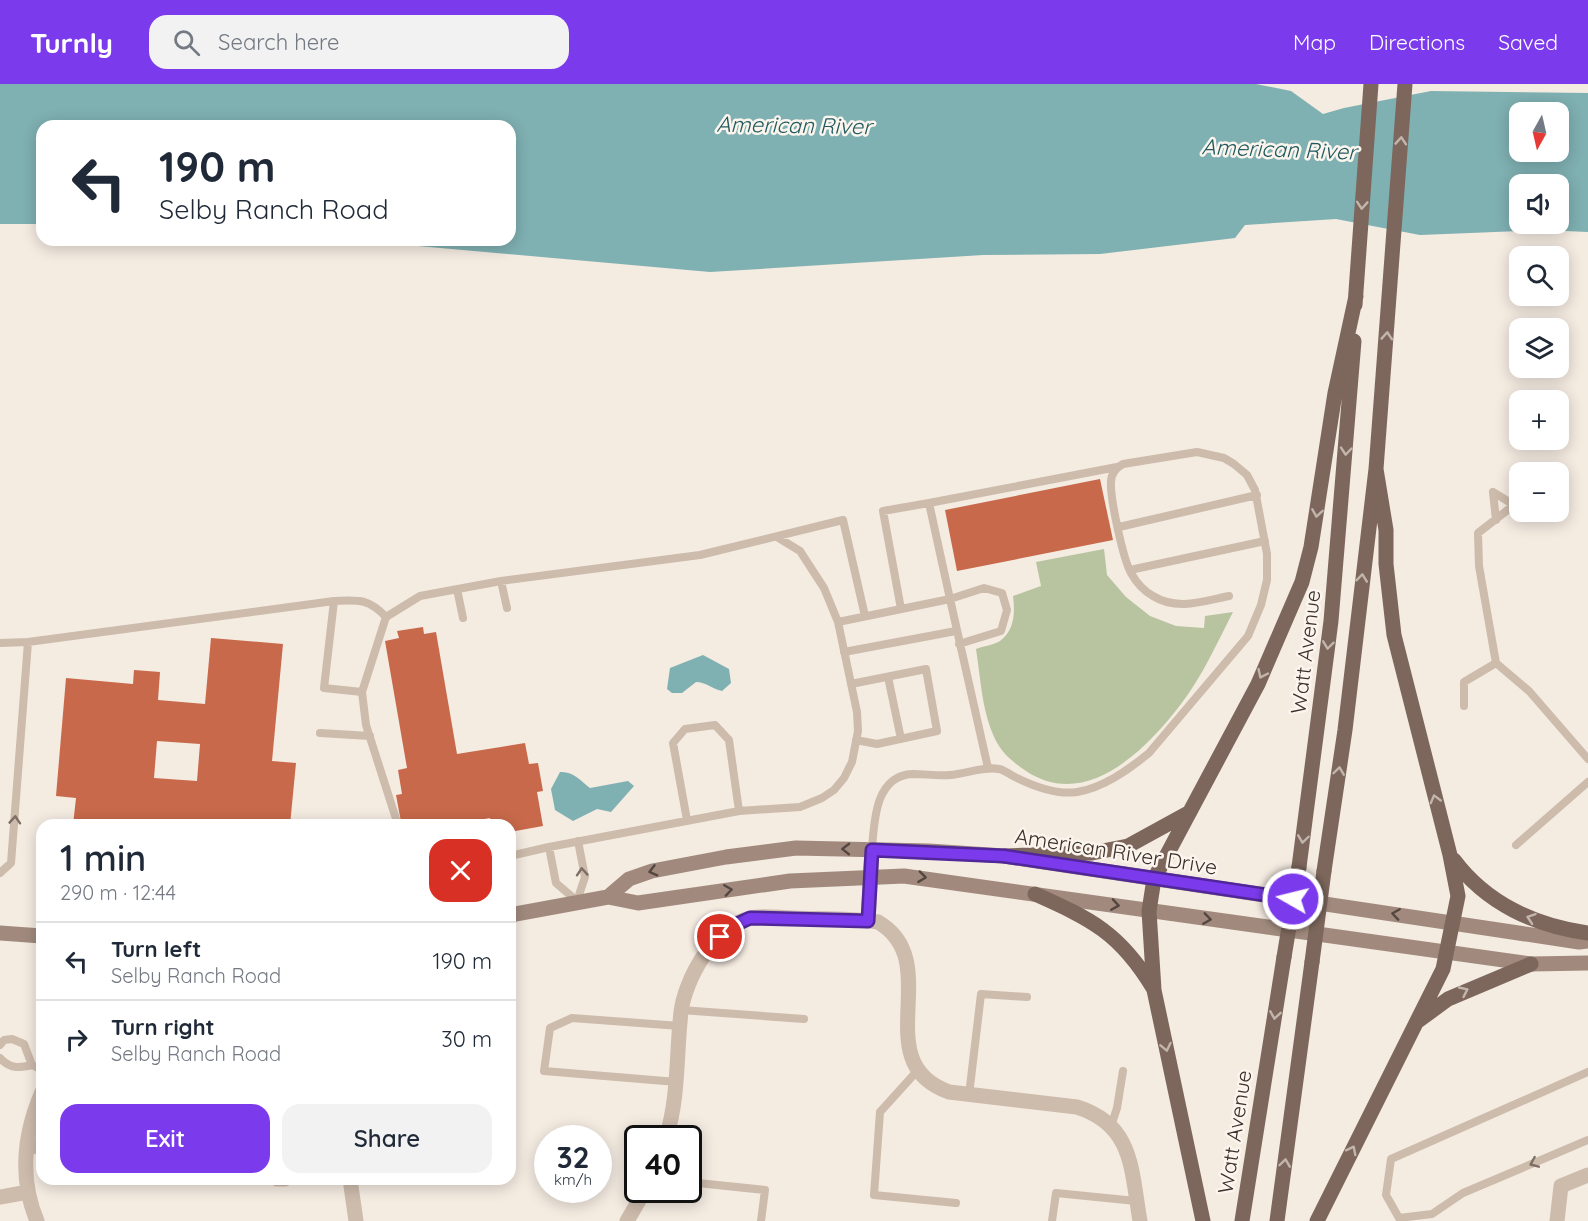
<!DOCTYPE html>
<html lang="en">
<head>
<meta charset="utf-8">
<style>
	body { margin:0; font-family:Quicksand,sans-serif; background:#f2f2f3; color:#1f2937; height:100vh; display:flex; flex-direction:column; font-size:22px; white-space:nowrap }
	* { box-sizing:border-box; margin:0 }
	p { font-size:20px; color:#747a83 }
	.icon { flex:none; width:33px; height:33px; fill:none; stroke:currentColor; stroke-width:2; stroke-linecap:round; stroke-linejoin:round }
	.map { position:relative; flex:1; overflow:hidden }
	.details { position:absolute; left:36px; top:735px; width:480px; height:366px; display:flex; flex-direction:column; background:#fff; border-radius:18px; box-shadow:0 3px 15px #0003 }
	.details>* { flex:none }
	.hud { position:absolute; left:36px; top:36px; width:480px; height:126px; border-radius:18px; box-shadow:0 3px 15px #0003; background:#fff; color:#1f2937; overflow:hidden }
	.needle { width:39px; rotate:188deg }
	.controls { position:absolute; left:1509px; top:18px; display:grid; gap:12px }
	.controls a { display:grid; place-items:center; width:60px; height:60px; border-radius:12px; background:#fff; box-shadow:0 3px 15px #0003; font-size:30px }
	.speed { position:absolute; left:534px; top:1041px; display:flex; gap:12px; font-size:30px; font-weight:700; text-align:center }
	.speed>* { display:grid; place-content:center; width:78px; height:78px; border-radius:50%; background:#fff; box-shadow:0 3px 15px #0003; line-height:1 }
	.speed small { font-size:15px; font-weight:400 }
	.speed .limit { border:3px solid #111; border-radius:9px; background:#fff; color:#111 }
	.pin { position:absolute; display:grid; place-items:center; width:51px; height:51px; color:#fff; margin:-26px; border:3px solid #fff; border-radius:50%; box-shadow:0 2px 6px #0007 }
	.me { position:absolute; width:66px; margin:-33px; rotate:278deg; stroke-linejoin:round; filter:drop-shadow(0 0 4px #0008) }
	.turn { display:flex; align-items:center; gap:21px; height:126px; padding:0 24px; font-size:27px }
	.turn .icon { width:78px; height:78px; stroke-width:2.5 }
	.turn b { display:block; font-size:42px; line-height:51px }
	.round { display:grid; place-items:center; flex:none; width:63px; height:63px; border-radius:18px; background:#f2f2f3 }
	.summary { display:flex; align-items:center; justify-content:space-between; height:102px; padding:0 24px }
	h1 { font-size:36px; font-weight:600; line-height:45px }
	.button { display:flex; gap:12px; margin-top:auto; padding:12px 24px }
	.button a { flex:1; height:69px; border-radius:18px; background:#7c3aed; color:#fff; font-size:24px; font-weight:600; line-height:69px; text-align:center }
	.button a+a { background:#f2f2f3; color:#1f2937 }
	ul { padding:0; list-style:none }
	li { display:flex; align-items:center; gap:18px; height:78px; padding:0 24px; border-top:2px solid #e0e1e3 }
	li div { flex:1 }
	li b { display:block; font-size:22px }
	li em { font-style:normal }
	header { display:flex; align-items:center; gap:36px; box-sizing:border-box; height:84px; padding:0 30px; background:#7c3aed; color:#fff }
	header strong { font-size:28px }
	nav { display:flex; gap:33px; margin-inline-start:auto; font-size:21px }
	.search { width:420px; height:54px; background:#f2f2f3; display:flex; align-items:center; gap:15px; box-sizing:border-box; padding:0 21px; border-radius:18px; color:#747a83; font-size:22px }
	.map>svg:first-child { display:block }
	.green { fill:#b8c4a0 }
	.water { fill:#7fb0b2; fill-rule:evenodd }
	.building { fill:#c8694b; fill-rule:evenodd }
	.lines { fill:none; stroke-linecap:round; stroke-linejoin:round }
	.lane { stroke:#cdbbac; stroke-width:8 }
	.street { stroke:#cdbbac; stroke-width:15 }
	.secondary { stroke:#a18a7d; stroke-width:15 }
	.primary { stroke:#7d675c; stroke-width:15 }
	.primary-bridge { stroke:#7d675c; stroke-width:15 }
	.oneway { stroke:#c2b5ac }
	.oneway2 { stroke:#7d6f65 }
	.oneway3 { stroke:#544640 }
	.route-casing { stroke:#51269a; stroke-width:15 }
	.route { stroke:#7c3aed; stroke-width:10 }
	.labels { text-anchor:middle; stroke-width:5; stroke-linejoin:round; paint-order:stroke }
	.street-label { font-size:21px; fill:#3b302b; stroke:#fbf5ee }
	.water-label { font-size:22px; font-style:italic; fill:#1f5a5e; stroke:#fbf5ee }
</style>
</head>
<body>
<header>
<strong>Turnly</strong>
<div class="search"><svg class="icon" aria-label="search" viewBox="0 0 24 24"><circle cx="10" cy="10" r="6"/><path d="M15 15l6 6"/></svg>Search here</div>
<nav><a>Map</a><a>Directions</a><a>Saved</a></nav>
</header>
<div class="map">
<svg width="1588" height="1137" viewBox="0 0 1588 1137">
	<rect width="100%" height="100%" fill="#f4ebe1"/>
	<path class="green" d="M 1104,465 L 1107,491 L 1126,513 L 1150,532 L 1176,542 L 1204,544 L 1205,532 L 1233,528 C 1217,559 1202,593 1181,620 C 1146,666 1086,727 1026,687 C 1016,680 1006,673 999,662 C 982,634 981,596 976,565 C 983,562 994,561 1000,557 C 1015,546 1015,528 1013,512 L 1041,502 L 1036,478 Z"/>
	<path class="water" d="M 0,0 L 1256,0 L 1291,7 L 1323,30 L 1344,24 L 1431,7 L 1588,9 L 1588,148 L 1542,146 L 1420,151 L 1336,135 L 1245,141 L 1235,154 L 1100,170 L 983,171 L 710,188 L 418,162 L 292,157 L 259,161 L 237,156 L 510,156 L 510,42 L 42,42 L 42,140 L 0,140 ZM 1520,28 L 1558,28 L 1558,68 L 1520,68 ZM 1520,100 L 1558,100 L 1558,140 L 1520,140 Z
		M 703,571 L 729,585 L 731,599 L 722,607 C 712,605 706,598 696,598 L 682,609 L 672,609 L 667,605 L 670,584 Z
		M 560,688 C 573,687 581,697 590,704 L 628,697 L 634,702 L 611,728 L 597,725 L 573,737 L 555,726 L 551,705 Z"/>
	<path class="building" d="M 1100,395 L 1113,456 L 957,487 L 945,426 Z
		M 423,543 L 424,550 L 436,548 L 457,670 L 525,659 L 529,680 L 538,679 L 543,707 L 537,708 L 543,742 L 510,748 L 510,741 L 492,741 L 490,734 L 451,741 L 410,741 L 410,737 L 401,738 L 396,711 L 402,710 L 398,686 L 407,684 L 385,557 L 399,554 L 397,547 Z
		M 211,554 L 283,560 L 272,677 L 296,679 L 290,741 L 73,741 L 76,714 L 56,712 L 66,594 L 133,600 L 134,586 L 160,588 L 158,616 L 205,620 ZM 157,657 L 200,660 L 197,697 L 154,694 Z"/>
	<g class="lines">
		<path class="lane" d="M 1493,408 L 1514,421 L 1478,449 L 1479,482 L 1496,579 L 1529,607 L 1588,675
			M 1493,408 L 1496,436
			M 1119,443 L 1257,411
			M 1130,486 L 1265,457
			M 501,497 L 507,524
			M 457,505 L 463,534
			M 334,517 L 324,604 L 362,608
			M 901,525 L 883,427 L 929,419
			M 386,533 L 420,512 L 501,497 L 700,471 L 843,436 L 865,532
			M 838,538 L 950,515 L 988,684
			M 0,559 L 28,558 L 334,517 C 358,516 368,514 386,533 L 362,608 L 366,641 L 398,741
			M 959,560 L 1001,547 L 1007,526 L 1002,509 L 984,504 L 950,515 L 929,419 L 1117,383
			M 844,568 L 956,547
			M 888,593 L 901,655
			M 851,600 L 926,585 L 937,647 L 877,660 L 856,656
			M 1464,622 L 1464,598 L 1496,579
			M 320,649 L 370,652
			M 687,736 L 673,659 L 685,645 L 715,641 L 729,656 L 739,727
			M 1516,761 L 1588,698
			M 549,763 L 556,799 L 577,817 L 585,793 L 578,757
			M 872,766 C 874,738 875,691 913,690 C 925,690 937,692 950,691 C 965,690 984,682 999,685 C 1005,686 1010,691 1015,693 C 1033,702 1056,711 1077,708 C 1103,704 1128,686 1149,669 L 1248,552 L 1261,521 L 1267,496 L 1267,470 L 1255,406 L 1247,391 L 1234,380 L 1224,374 L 1197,368 L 1123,380 C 1116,384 1111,390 1111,398 C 1110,414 1123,475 1131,489 C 1136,498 1144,507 1153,512 C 1177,527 1204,517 1229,512
			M 510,772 L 549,763 L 739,727 L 800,723 L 822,714 L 834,706 L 844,694 L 852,678 L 858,647 L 857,628 L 838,538 L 824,504 L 800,467 L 777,453
			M 0,789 L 11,779 L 28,558
			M 681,926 L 804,935
			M 0,961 L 4,956 L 12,955 L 24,960 L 32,981 L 42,986
			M 0,974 C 10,985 19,984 32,981
			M 918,986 L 880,1028 L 874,1111 L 956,1119
			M 1588,988 L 1391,1075 L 1386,1111 L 1399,1134 L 1432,1130 L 1463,1109 L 1588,1056
			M 677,998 L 544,987 L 550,944 L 572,934 L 680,942
			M 969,1011 L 981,910 L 1027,913
			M 1111,1042 L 1117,1024 L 1123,987
			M 688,1098 L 765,1106 L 761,1137
			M 1052,1137 L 1056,1109 L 1136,1117"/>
		<path class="street" d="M 868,837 L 872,766
			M 666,1054 C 679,1013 676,971 681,928 C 685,895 715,841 751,834 C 763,831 779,834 792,834 C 820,835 850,834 878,838 C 947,878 865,978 949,1008 L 1077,1023 C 1134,1041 1131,1086 1140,1137
			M 27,1060 L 42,1064
			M 277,1095 L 285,1095
			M 350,1095 L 356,1137
			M 0,1113 L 28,1108
			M 37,1137 C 19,1094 24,1050 42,1008
			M 627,1137 L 645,1106
			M 1557,1137 L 1561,1102 L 1588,1091"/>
		<path class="secondary" d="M 608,813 L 629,795 L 652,787 L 726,773 L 796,764 L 929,767 L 1004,772 L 1579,858 L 1588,857
			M 510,831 L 608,813 L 638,819 L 790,797 L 904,792 L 1531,880 L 1588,879
			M 0,849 L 42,852"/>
		<path class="primary" d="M 1355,221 L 1371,0
			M 1004,772 L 1092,769 L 1128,762 L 1190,728
			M 1454,776 C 1486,819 1535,842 1588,849
			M 1299,783 L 1331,537 L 1354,257
			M 1324,787 L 1345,646 L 1376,385 L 1405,0
			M 1035,810 C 1091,835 1120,849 1153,904
			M 1418,937 L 1448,915 L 1531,880
			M 1203,1137 L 1154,906 L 1149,827 L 1154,795 L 1258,600 L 1302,498 L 1311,463 L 1335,309 L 1356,212
			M 1242,1137 L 1284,873
			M 1277,1137 L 1312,878
			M 1317,1137 L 1443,885 L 1458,812 L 1450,771 L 1394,551 L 1386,480 L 1386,446 L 1376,385"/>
		<path class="primary-bridge" d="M 1284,873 L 1299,783
			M 1312,878 L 1324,787"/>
	</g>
	<defs><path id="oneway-chevron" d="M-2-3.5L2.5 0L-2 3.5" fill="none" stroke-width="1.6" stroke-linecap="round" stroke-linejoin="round" transform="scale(1.5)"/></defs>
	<g class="oneway">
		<use href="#oneway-chevron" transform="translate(1401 57) rotate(-86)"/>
		<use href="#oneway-chevron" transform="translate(1362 121) rotate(94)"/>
		<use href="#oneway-chevron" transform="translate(1387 252) rotate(-86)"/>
		<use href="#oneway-chevron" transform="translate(1346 367) rotate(95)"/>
		<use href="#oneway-chevron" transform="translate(1317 429) rotate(99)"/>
		<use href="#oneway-chevron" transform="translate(1362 494) rotate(-84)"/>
		<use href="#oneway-chevron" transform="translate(1328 561) rotate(97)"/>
		<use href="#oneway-chevron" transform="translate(1262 590) rotate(115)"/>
		<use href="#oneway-chevron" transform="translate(1339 687) rotate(-82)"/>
		<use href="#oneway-chevron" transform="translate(1435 715) rotate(-105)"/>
		<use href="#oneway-chevron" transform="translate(1303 755) rotate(98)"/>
		<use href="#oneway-chevron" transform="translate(1531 834) rotate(-161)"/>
		<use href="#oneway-chevron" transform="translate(1464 907) rotate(-25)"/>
		<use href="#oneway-chevron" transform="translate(1275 931) rotate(99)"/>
		<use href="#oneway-chevron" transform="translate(1166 963) rotate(78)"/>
		<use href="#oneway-chevron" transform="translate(1352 1066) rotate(-63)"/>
		<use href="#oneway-chevron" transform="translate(1285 1079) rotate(-82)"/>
	</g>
	<g class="oneway2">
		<use href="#oneway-chevron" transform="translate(15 736) rotate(-86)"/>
		<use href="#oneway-chevron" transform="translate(582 788) rotate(-94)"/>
		<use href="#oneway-chevron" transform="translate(1534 1079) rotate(157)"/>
	</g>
	<g class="oneway3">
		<use href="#oneway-chevron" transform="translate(846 765) rotate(-179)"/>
		<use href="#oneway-chevron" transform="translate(653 787) rotate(165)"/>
		<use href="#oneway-chevron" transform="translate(922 793) rotate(7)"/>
		<use href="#oneway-chevron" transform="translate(728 806) rotate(-8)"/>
		<use href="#oneway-chevron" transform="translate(1115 821) rotate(9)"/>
		<use href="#oneway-chevron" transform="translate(1396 830) rotate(-172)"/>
		<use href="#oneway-chevron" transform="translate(1207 835) rotate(8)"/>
	</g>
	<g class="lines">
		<g class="route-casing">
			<path id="route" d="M 720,853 L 737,840 L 750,834 L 868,837 L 872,766 L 1004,772 L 1293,815"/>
		</g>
		<use href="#route" class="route"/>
	</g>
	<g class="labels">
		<g class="street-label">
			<text transform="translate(1306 568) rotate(-83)" y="7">Watt Avenue</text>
			<text transform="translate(1116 768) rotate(9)" y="7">American River Drive</text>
			<text transform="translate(1235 1048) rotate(-81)" y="7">Watt Avenue</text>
		</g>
		<g class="water-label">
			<text transform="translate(794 41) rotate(1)" y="8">American River</text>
			<text transform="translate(1279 65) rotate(2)" y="8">American River</text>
		</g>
	</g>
</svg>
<div class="controls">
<a><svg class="needle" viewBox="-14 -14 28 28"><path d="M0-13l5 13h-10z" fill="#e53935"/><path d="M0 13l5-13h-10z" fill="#747a83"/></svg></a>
<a><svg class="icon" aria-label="sound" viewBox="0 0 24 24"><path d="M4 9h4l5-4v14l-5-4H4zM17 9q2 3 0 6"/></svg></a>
<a><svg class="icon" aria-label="search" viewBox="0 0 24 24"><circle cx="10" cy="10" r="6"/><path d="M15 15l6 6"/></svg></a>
<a><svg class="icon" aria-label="layers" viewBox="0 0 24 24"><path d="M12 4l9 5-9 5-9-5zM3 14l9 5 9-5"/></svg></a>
<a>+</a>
<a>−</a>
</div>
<div class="speed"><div>32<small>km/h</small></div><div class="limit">40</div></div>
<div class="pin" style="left:720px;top:853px;background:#d93025"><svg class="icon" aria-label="arrive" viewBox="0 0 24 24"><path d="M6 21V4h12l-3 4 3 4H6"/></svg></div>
<svg class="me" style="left:1293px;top:815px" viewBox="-20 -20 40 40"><circle r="17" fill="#7c3aed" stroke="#fff" stroke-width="3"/><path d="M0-11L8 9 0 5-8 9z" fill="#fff"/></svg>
<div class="hud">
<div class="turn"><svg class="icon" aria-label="left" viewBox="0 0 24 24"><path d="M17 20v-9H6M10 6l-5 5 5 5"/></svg><div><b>190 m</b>Selby Ranch Road</div></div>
</div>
<section class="details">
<div class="summary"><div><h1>1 min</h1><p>290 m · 12:44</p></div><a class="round" style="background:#d93025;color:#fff"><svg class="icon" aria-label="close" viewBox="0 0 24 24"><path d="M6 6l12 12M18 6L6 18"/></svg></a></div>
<ul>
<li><svg class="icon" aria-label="left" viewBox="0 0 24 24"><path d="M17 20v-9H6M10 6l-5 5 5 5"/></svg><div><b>Turn left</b><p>Selby Ranch Road</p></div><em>190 m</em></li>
<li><svg class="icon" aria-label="right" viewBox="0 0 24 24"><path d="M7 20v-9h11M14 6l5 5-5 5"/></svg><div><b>Turn right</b><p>Selby Ranch Road</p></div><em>30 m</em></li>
</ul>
<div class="button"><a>Exit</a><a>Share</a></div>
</section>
</div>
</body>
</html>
